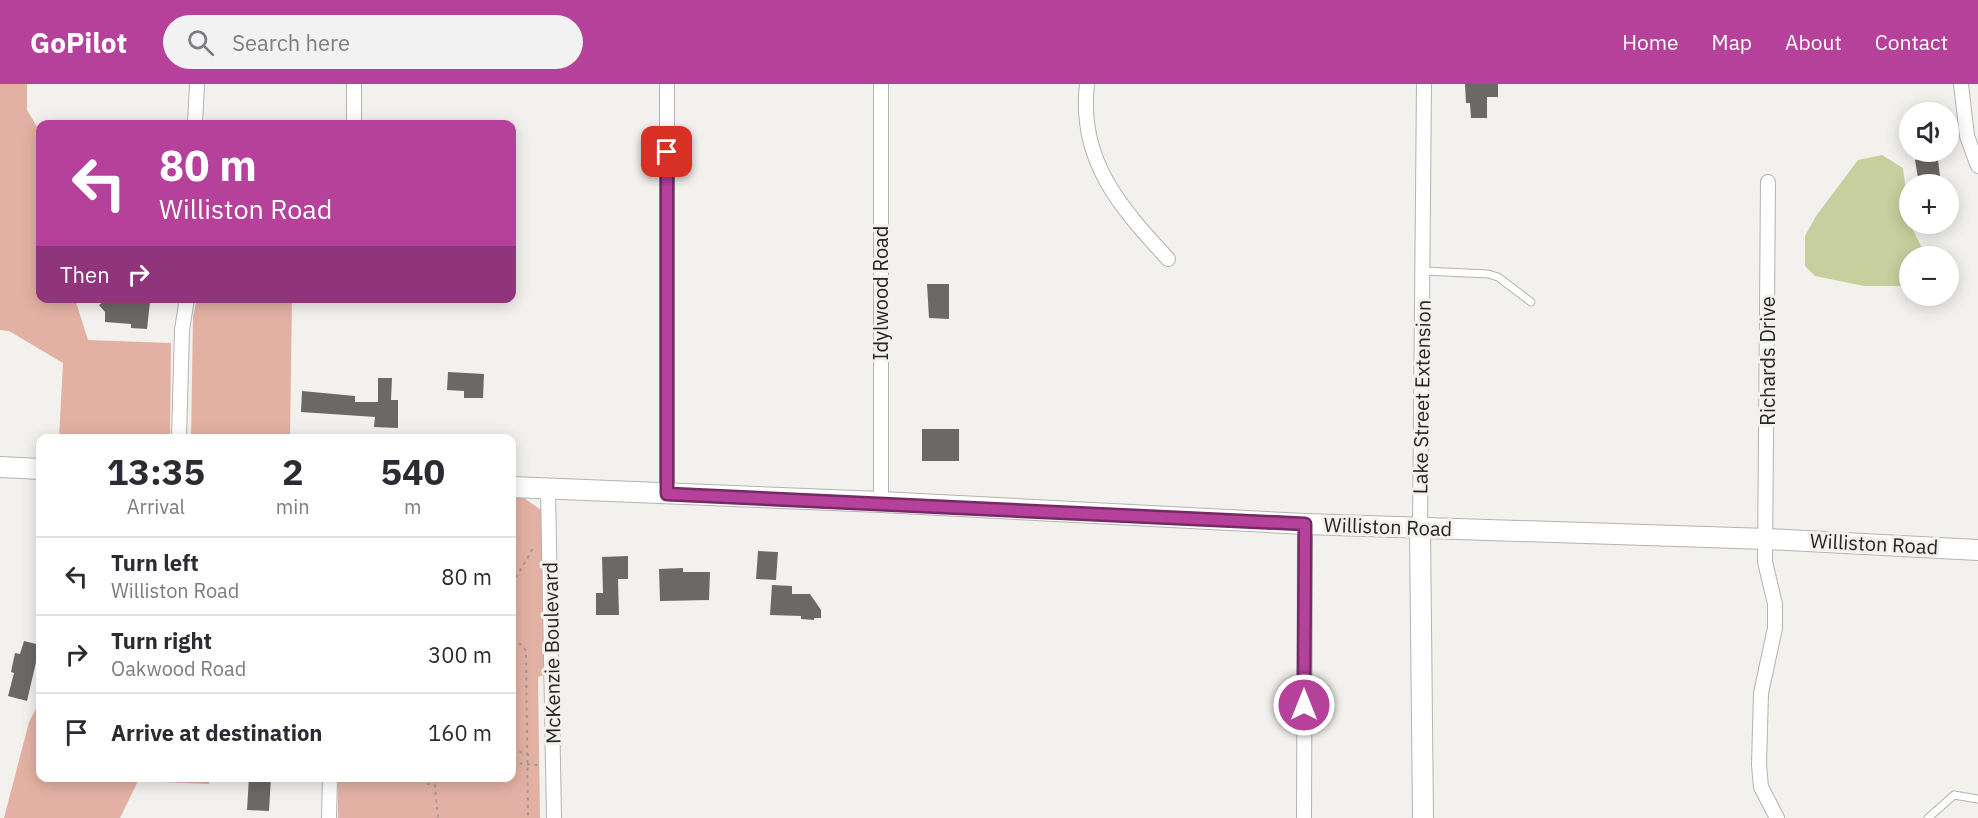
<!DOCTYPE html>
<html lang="en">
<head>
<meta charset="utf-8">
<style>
	body { margin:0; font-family:"IBM Plex Sans",sans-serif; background:#f2f2f3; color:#2b2b33; height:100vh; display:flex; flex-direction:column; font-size:22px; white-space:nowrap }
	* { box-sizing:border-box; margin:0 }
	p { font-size:20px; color:#7c7c81 }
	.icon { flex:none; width:33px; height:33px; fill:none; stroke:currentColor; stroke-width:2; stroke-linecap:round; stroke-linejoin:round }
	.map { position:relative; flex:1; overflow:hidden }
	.sheet { position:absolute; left:36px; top:350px; width:480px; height:348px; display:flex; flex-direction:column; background:#fff; border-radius:12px; box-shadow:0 3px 15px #0003 }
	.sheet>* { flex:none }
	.banner { position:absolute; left:36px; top:36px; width:480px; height:183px; border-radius:12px; box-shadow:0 3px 15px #0003; background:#b5419b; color:#fff; overflow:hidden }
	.controls { position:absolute; left:1899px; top:18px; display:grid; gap:12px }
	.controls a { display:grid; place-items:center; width:60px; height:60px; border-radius:50%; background:#fff; box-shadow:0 3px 15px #0003; font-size:30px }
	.pin { position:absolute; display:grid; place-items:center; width:51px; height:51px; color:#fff; margin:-26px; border-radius:12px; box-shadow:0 3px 9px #0006 }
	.me { position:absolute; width:66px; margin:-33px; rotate:0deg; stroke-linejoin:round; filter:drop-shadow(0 0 4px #0008) }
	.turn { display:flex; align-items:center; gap:21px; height:126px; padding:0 24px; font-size:27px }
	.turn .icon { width:78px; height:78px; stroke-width:2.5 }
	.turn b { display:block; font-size:42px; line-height:51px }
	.then { display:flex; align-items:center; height:57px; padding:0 24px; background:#0003; gap:12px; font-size:22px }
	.eta { display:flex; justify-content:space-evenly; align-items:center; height:102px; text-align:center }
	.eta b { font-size:36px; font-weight:700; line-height:42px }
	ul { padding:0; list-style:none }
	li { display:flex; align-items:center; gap:18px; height:78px; padding:0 24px; border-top:2px solid #e1e1e2 }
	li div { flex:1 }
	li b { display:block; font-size:22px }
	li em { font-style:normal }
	header { display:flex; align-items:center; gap:36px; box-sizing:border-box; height:84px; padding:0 30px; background:#b5419b; color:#fff }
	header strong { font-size:28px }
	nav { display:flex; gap:33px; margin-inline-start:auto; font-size:21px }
	.search { width:420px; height:54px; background:#f2f2f3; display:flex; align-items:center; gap:15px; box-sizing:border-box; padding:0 21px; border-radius:33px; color:#7c7c81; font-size:22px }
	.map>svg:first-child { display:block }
	.green { fill:#e3b1a3 }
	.water { fill:#c8cf9e }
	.building { fill:#6b6866 }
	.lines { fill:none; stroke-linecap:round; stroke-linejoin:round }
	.lane-casing { stroke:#b5b2b0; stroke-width:9 }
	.street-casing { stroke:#b5b2b0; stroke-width:16 }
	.secondary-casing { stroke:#b5b2b0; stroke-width:22 }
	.path { stroke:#9d9b99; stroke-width:2; stroke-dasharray:3 4.5; stroke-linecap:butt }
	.lane { stroke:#fff; stroke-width:7 }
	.street { stroke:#fff; stroke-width:14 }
	.secondary { stroke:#fff; stroke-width:20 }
	.route-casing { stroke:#762a65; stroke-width:15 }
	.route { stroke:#b5419b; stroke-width:10 }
	.labels { text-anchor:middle; stroke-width:6; stroke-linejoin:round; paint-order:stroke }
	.street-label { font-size:20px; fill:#262524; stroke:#f3f1ee }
</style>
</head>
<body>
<header>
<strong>GoPilot</strong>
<div class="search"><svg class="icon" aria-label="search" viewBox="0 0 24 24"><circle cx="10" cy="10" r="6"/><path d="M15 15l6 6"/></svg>Search here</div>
<nav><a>Home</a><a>Map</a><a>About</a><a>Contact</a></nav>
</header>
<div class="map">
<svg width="1978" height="734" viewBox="0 0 1978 734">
	<rect width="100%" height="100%" fill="#f3f1ee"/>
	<path class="green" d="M 0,0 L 27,0 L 27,26 L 40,48 L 40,214 L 75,215 L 88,256 L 171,259 L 170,354 L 59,354 L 63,279 L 9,247 L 0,246 Z
		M 197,215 L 292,215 L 290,354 L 191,354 L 193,232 Z
		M 512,414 L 524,414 L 541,426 L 546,590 L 538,593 L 540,734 L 338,734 L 338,693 L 512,693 Z
		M 40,617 L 40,693 L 209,693 L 209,700 L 138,697 L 120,734 L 4,734 L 29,638 Z"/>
	<path class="water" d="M 1882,71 L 1903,84 L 1910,140 L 1926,172 L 1910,172 L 1909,202 L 1864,202 L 1815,192 L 1805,182 L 1805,152 L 1816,132 L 1858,76 Z"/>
	<path class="building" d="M 1465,0 L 1498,0 L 1498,13 L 1487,13 L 1487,34 L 1471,34 L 1470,19 L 1466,19 Z
		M 1918,68 L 1937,68 L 1941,100 L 1919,100 L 1915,76 L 1919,75 Z
		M 927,200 L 949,200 L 949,235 L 929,234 Z
		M 106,216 L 150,218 L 147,245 L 131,244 L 131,240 L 105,238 L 105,228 L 99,221 Z
		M 448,288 L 484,290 L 483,314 L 464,314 L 464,307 L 447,306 Z
		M 378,294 L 392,294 L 391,316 L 398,316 L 398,344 L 374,343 L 375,333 L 301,328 L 302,307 L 355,312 L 355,318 L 378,318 Z
		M 922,345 L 959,345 L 959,377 L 922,377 Z
		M 758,467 L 778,468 L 776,496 L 756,495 Z
		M 628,472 L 628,495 L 618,495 L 619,531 L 596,531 L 596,509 L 603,509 L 602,473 Z
		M 683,484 L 683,488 L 710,488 L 709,516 L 660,517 L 659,485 Z
		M 772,501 L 792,502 L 792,510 L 810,510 L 821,526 L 821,534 L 814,534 L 814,536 L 801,535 L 801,532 L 770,531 Z
		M 24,557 L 40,561 L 27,617 L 8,612 L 14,589 L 11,588 L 15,569 L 20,570 Z
		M 249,693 L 271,693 L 269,727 L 247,726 Z"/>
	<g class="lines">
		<g class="lane-casing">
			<path id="lane" d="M 1424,187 L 1488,190 L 1498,193 L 1531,218
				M 1928,734 L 1954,711 L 1978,715"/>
		</g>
		<g class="street-casing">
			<path id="street" d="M 667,0 L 667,410
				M 1087,0 C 1078,76 1120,123 1168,175
				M 1961,0 L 1967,52 L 1978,82
				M 195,40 L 197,0
				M 354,40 L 354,0
				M 1768,98 L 1765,478 L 1775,520 L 1775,544 L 1761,609 L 1759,681 L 1761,703 L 1777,734
				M 179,354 L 182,246 L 187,214
				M 548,405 L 554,734
				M 881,418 L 881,0
				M 1420,445 L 1424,0
				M 329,734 L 330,693
				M 1304,734 L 1305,440"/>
		</g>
		<g class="secondary-casing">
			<path id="secondary" d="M 0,383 L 40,385
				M 512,403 L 881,418 L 1305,440 L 1767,455 L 1978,466
				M 1420,445 L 1423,734"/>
		</g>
		<path class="path" d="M 512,500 L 535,461
			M 512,556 L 522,561 L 526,567 L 528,734
			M 512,582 L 512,665
			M 512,665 L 529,671
			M 512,679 L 538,681
			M 434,693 L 438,734
			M 473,695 L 484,693
			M 427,700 L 435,699"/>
		<use href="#lane" class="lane"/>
		<use href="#street" class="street"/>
		<use href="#secondary" class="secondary"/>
	</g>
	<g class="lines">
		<g class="route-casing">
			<path id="route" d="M 667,68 L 667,410 L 1305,440 L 1304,621"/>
		</g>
		<use href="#route" class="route"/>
	</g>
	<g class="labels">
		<g class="street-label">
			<text transform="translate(881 209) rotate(-90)" y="7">Idylwood Road</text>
			<text transform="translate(1768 277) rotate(-90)" y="7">Richards Drive</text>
			<text transform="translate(1422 313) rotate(-89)" y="7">Lake Street Extension</text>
			<text transform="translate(1388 443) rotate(2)" y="7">Williston Road</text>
			<text transform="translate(1874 460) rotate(3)" y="7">Williston Road</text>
			<text transform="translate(552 569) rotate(-91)" y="7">McKenzie Boulevard</text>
		</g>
	</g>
</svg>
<div class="controls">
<a><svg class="icon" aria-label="sound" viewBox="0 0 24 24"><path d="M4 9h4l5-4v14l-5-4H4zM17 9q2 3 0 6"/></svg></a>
<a>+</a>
<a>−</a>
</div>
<div class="pin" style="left:667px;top:68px;background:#d93025"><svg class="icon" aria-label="arrive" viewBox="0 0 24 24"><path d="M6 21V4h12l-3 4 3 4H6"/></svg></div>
<svg class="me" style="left:1304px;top:621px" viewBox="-20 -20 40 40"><circle r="17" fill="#b5419b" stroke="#fff" stroke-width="3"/><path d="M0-11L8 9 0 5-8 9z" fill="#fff"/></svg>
<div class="banner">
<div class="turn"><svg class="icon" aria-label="left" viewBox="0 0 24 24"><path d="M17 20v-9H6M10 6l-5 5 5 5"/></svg><div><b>80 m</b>Williston Road</div></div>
<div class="then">Then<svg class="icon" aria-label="right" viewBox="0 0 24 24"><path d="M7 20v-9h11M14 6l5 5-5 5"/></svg></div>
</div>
<section class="sheet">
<div class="eta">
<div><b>13:35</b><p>Arrival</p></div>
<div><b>2</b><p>min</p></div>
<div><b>540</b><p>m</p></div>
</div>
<ul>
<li><svg class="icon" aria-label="left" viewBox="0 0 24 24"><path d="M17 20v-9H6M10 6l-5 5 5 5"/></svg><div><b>Turn left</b><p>Williston Road</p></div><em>80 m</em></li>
<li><svg class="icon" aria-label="right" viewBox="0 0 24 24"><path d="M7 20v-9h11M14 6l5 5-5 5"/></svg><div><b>Turn right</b><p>Oakwood Road</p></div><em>300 m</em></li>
<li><svg class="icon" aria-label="arrive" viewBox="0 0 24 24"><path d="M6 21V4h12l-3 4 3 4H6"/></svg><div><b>Arrive at destination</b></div><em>160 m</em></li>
</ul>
</section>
</div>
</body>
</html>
